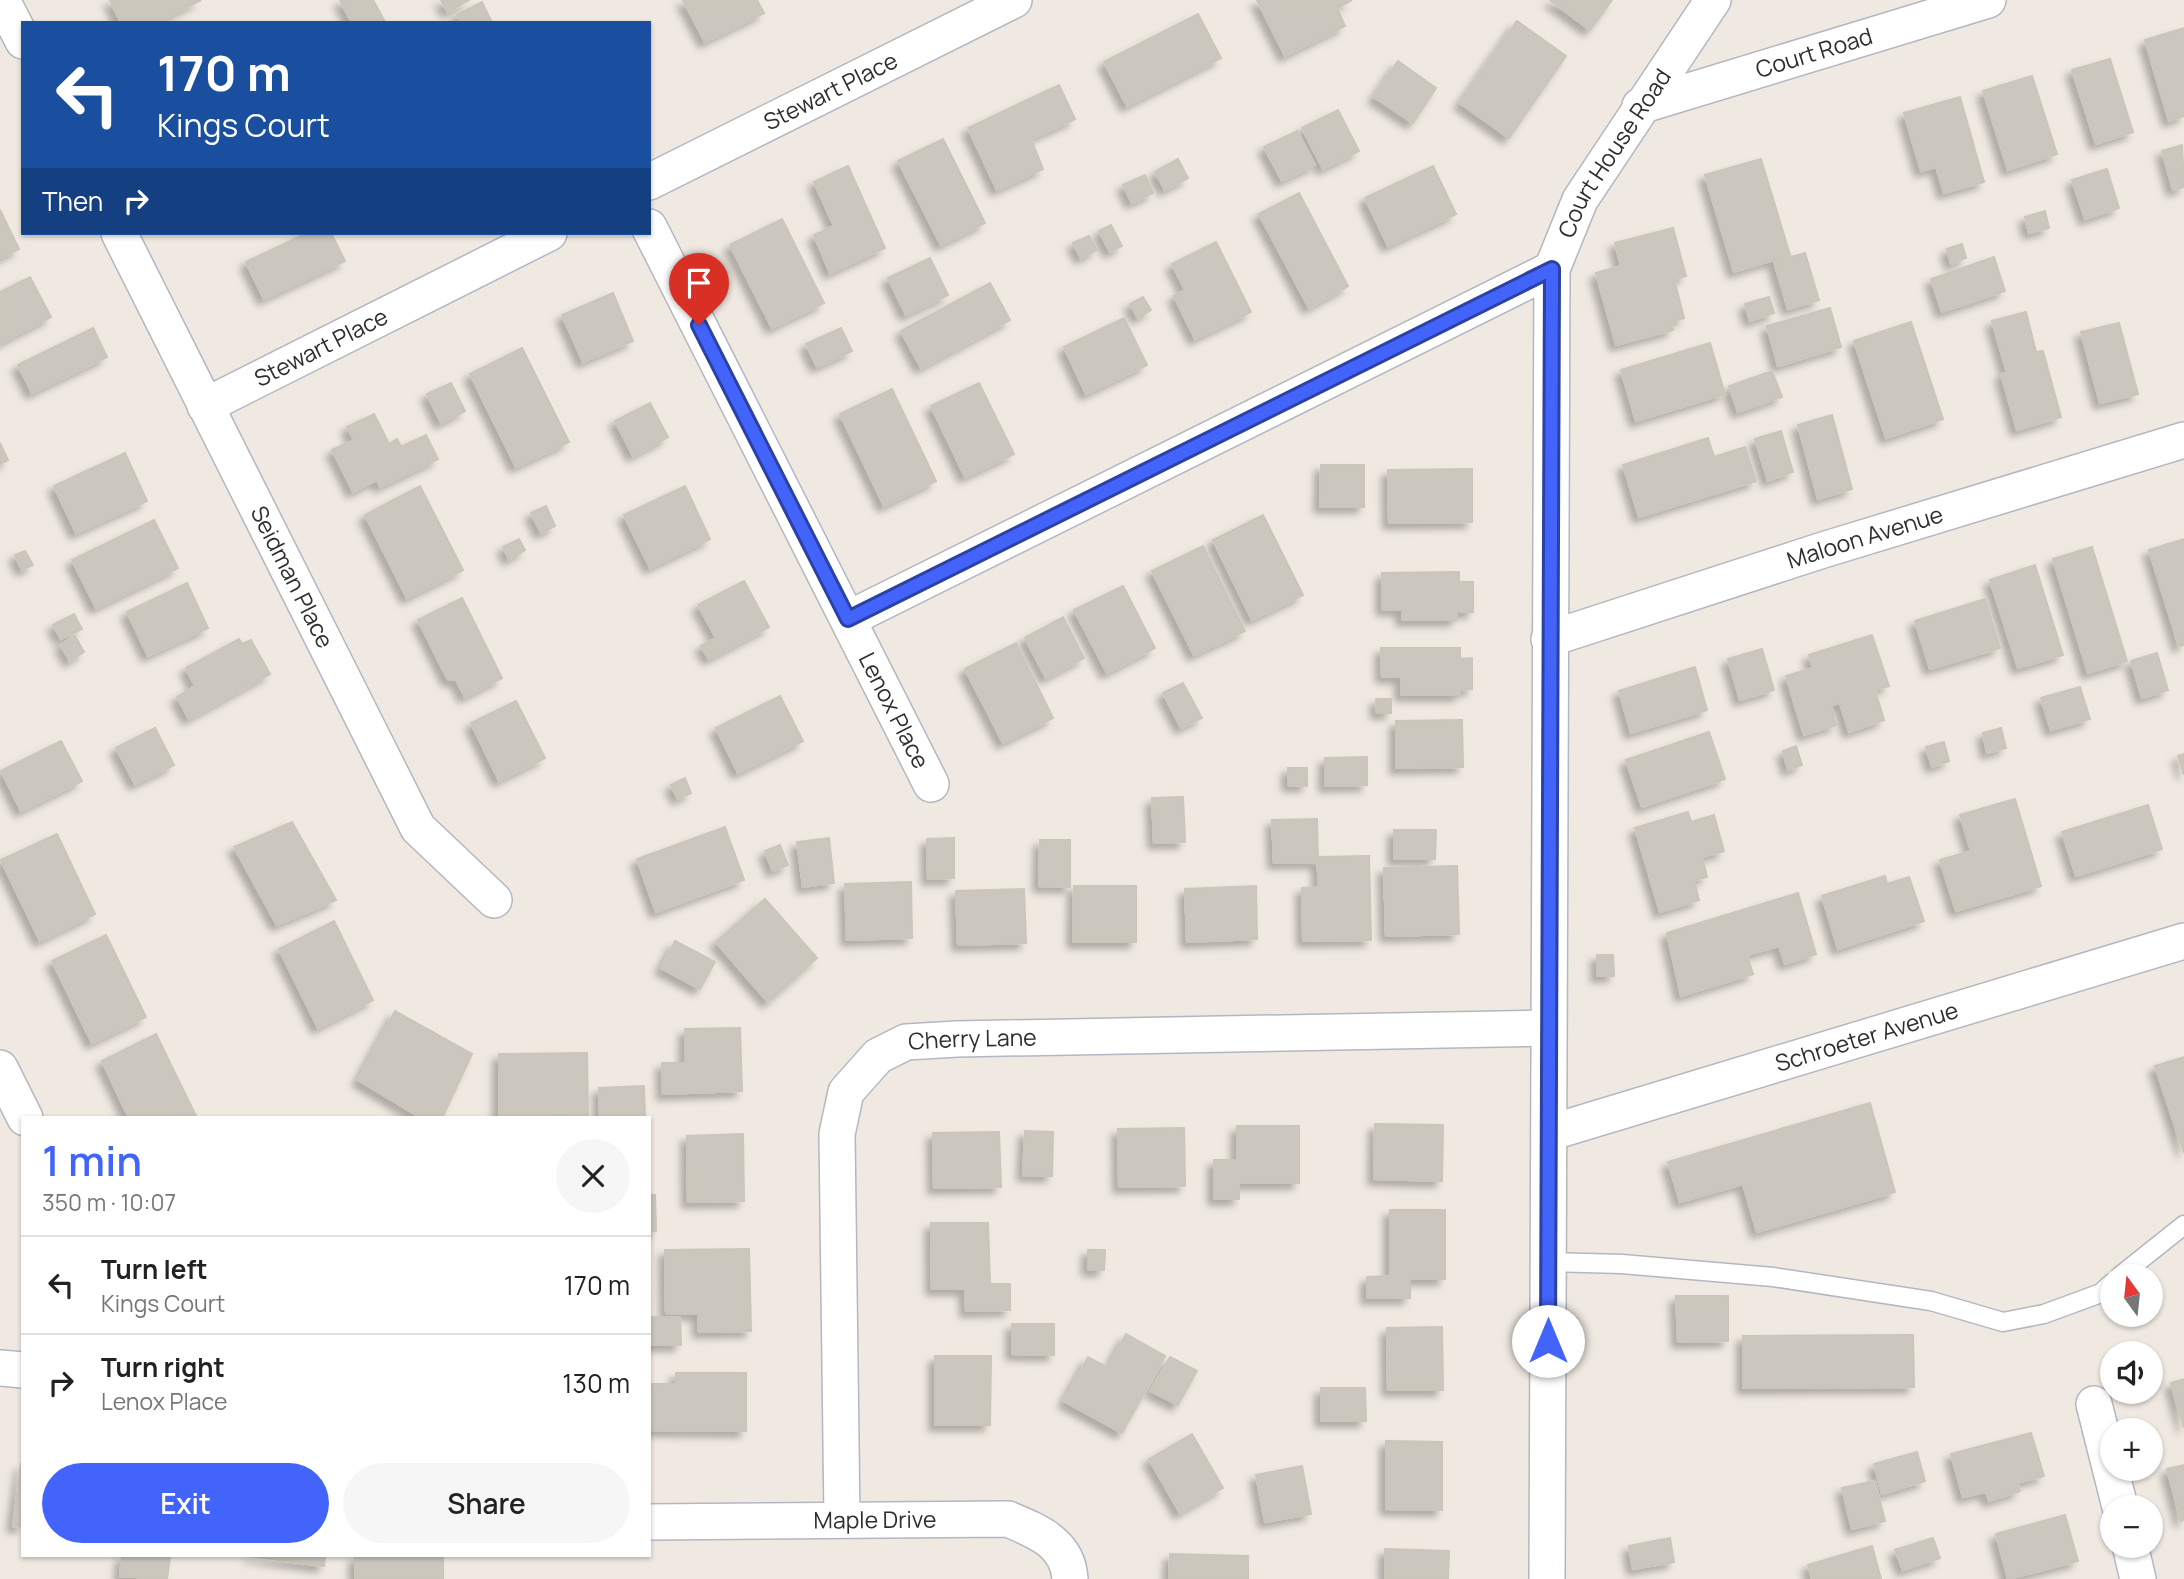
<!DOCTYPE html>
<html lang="en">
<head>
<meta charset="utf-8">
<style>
	body { margin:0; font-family:Manrope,sans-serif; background:#f6f6f6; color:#222; height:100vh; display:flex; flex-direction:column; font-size:26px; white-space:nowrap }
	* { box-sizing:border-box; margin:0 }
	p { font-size:23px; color:#767676 }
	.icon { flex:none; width:38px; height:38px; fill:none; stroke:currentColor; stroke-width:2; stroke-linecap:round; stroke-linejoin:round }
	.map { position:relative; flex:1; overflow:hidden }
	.drawer { position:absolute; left:21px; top:1116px; width:630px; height:441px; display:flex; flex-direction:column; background:#fff; border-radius:0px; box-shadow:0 2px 5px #0004 }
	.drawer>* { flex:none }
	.banner { position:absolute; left:21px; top:21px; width:630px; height:214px; border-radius:0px; box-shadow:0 2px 5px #0004; background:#1a4fa0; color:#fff; overflow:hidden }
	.needle { width:46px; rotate:345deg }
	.buttons { position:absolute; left:2100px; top:1264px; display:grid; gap:14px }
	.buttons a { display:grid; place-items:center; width:63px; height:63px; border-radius:50%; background:#fff; box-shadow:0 2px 5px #0004; font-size:35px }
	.pin { position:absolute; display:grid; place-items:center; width:60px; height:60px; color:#fff; margin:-72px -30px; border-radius:50% 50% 50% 0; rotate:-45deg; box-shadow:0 0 7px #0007 }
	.pin .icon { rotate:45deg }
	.me { position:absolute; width:77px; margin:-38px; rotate:0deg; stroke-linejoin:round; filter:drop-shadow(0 0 5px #0008) }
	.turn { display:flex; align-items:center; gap:24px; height:147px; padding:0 21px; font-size:32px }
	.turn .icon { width:91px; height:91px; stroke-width:2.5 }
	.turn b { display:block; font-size:49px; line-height:60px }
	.then { display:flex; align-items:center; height:66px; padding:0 21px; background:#0003; gap:14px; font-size:26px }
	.round { display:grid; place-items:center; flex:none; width:74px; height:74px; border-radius:37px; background:#f6f6f6 }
	.summary { display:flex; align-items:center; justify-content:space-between; height:119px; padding:0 21px }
	h1 { font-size:42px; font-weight:600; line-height:52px; color:#4264fb }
	.cta { display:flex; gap:14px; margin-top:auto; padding:14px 21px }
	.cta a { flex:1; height:80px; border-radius:42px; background:#4264fb; color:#fff; font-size:28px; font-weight:600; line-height:80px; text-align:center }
	.cta a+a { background:#f6f6f6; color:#222 }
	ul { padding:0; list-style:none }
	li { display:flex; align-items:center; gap:21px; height:98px; padding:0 21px; border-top:2px solid #e0e0e0 }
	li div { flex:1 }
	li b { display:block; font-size:26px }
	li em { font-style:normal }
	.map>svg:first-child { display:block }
	.building { fill:#cbc7bf; stroke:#cbc5ba; stroke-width:2; filter:url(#shadow) }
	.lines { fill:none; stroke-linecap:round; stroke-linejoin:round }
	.service-casing { stroke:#b4b7c1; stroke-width:21 }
	.minor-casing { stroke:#b4b7c1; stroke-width:38 }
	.service { stroke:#fff; stroke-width:18 }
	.minor { stroke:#fff; stroke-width:35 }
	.route-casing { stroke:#2b41a3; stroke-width:18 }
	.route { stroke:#4264fb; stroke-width:12 }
	.labels { text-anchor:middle; stroke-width:5; stroke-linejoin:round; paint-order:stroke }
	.street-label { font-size:23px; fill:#2e2e2e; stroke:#fff }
</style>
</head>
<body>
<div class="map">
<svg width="2184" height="1579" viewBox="0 0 2184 1579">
	<defs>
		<filter id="shadow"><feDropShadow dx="-6" dy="6" stdDeviation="3.5" flood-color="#0004"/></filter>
	</defs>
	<rect width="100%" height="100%" fill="#efe9e1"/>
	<path class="building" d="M 110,0 L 201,0 L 155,23 L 121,23 Z
		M 340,0 L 373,0 L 384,20 L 352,23 Z
		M 441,0 L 469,0 L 448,12 Z
		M 683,0 L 757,0 L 764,13 L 705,42 Z
		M 1257,0 L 1352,0 L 1337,8 L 1345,26 L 1285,56 Z
		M 1550,0 L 1612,0 L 1590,30 Z
		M 482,2 L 492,23 L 461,23 L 457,15 Z
		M 1198,14 L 1221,58 L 1127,106 L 1104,62 Z
		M 1517,21 L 1566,56 L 1509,138 L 1460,103 Z
		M 2184,28 L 2184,116 L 2169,121 L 2145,40 Z
		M 2110,59 L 2133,132 L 2096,144 L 2072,70 Z
		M 1398,61 L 1436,88 L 1413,123 L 1374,97 Z
		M 2032,76 L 2057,154 L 2008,170 L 1983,91 Z
		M 1059,85 L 1075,119 L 1031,139 L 1043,169 L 997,190 L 968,128 Z
		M 1960,97 L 1984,182 L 1944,193 L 1936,167 L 1921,171 L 1904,113 Z
		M 1338,110 L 1359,151 L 1323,169 L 1302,128 Z
		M 1297,131 L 1315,165 L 1282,181 L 1264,147 Z
		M 943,139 L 985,223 L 941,245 L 898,161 Z
		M 2182,145 L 2184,187 L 2173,190 L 2162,151 Z
		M 1178,159 L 1188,178 L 1165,190 L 1155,172 Z
		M 1761,159 L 1790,255 L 1734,272 L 1705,175 Z
		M 848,166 L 885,248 L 830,273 L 814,235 L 834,226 L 814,182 Z
		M 1433,166 L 1456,214 L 1388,246 L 1365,198 Z
		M 2107,169 L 2119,208 L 2085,219 L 2072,180 Z
		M 1145,175 L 1153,193 L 1132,203 L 1123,185 Z
		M 1299,193 L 1348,286 L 1309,308 L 1259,214 Z
		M 0,210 L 19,249 L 0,258 Z
		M 2045,211 L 2049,228 L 2029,233 L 2025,217 Z
		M 782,219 L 824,303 L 772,328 L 730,245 Z
		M 1111,225 L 1122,246 L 1110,252 L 1099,231 Z
		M 1673,228 L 1686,276 L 1674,279 L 1684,318 L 1671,322 L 1673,330 L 1616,345 L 1596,273 L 1621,266 L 1615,243 Z
		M 307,233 L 331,233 L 345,261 L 264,299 L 246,262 Z
		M 1089,236 L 1097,250 L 1081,258 L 1073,243 Z
		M 1216,242 L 1251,312 L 1195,339 L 1174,296 L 1185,290 L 1172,264 Z
		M 1962,244 L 1966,258 L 1951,264 L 1947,249 Z
		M 1805,253 L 1819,300 L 1788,309 L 1774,262 Z
		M 1994,257 L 2005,291 L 1942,312 L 1931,279 Z
		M 930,258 L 948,295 L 906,315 L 888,278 Z
		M 30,277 L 51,317 L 0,343 L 0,292 Z
		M 990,283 L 1010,320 L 921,368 L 901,331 Z
		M 613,293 L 633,341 L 583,362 L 562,315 Z
		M 1143,297 L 1151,310 L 1138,318 L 1130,304 Z
		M 1769,297 L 1774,313 L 1750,321 L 1745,304 Z
		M 1830,308 L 1841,347 L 1778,366 L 1767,326 Z
		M 2026,312 L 2036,352 L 2043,351 L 2061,417 L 2017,430 L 2001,374 L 2007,373 L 1992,321 Z
		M 1124,318 L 1147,365 L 1086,394 L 1064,347 Z
		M 1911,322 L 1943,419 L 1886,438 L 1854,341 Z
		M 2119,323 L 2138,394 L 2100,403 L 2081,332 Z
		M 93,328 L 107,357 L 32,393 L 18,365 Z
		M 841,328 L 852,351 L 817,367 L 806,344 Z
		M 1710,343 L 1725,394 L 1636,421 L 1621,370 Z
		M 522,348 L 569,442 L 516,467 L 470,374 Z
		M 1772,371 L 1782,397 L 1738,412 L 1729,386 Z
		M 451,383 L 465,411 L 441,423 L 427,394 Z
		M 979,383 L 1014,454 L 965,477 L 931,406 Z
		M 892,389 L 936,481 L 884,506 L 840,414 Z
		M 650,403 L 668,437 L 633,456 L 615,421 Z
		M 374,414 L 389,444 L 397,439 L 401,447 L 426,435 L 438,459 L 380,487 L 377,480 L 353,492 L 332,450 L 354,440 L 347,427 Z
		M 1832,415 L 1852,489 L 1818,499 L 1798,425 Z
		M 1781,431 L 1793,472 L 1768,481 L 1755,439 Z
		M 1708,438 L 1714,457 L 1745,447 L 1756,481 L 1639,517 L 1623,465 Z
		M 0,443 L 8,460 L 0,464 Z
		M 125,453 L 147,501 L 76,533 L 54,486 Z
		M 1321,465 L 1364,465 L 1364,507 L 1320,507 Z
		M 1472,469 L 1472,522 L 1389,523 L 1388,470 Z
		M 420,486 L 463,570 L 407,598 L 365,515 Z
		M 685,486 L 710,539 L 650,568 L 624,515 Z
		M 546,506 L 555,526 L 541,533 L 531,513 Z
		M 1263,515 L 1303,595 L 1252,620 L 1213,540 Z
		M 154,520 L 178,568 L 96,608 L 72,560 Z
		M 519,539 L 525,550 L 509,559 L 503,547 Z
		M 2184,539 L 2184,645 L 2179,646 L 2149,550 Z
		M 1203,546 L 1245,631 L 1194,655 L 1152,571 Z
		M 2092,547 L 2127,661 L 2088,673 L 2053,559 Z
		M 25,551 L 33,565 L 22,570 L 15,555 Z
		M 2035,565 L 2063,655 L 2018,668 L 1990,580 Z
		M 1459,572 L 1459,582 L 1473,582 L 1473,612 L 1457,612 L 1457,620 L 1402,620 L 1402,610 L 1382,609 L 1382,573 Z
		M 744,581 L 769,627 L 709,659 L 701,646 L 716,638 L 698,605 Z
		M 187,583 L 208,628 L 148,656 L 127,612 Z
		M 1123,586 L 1155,648 L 1107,673 L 1074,610 Z
		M 462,598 L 502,678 L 465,697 L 456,680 L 448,680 L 418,620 Z
		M 1985,599 L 2000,648 L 1930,669 L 1915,621 Z
		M 74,614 L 82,629 L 61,639 L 53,625 Z
		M 1063,617 L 1084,658 L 1046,678 L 1025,638 Z
		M 1872,635 L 1889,686 L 1875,690 L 1884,720 L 1849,732 L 1840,703 L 1831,705 L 1836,725 L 1804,735 L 1786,676 L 1813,668 L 1809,655 Z
		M 75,636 L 84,652 L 70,661 L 61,645 Z
		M 239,639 L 242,644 L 251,640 L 270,674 L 189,719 L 177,697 L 195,686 L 186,668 Z
		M 1016,643 L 1053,718 L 1003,743 L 965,669 Z
		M 1381,648 L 1460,648 L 1460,659 L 1472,658 L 1472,689 L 1460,690 L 1460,695 L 1401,695 L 1401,677 L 1382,677 Z
		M 1762,649 L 1774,690 L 1740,700 L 1728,659 Z
		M 2157,653 L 2168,690 L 2142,698 L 2131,661 Z
		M 1695,667 L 1707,710 L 1631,733 L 1619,691 Z
		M 1183,683 L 1202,718 L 1181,728 L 1163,693 Z
		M 2080,687 L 2090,719 L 2051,730 L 2041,698 Z
		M 780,696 L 803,741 L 738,773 L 716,728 Z
		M 1376,699 L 1391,699 L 1391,713 L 1377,713 Z
		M 516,701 L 545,758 L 499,781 L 471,723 Z
		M 1462,720 L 1463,767 L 1396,768 L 1396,721 Z
		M 155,728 L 174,765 L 135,784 L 116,748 Z
		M 2001,728 L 2006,748 L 1987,753 L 1983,733 Z
		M 1709,732 L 1725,779 L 1642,807 L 1626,760 Z
		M 61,741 L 82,781 L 21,811 L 1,771 Z
		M 1944,742 L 1949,761 L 1932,767 L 1926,747 Z
		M 1796,746 L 1802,765 L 1788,770 L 1783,751 Z
		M 2184,754 L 2184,775 L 2178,756 Z
		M 1367,757 L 1367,785 L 1325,786 L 1325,758 Z
		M 1288,768 L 1307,768 L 1307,786 L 1288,785 Z
		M 685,778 L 691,793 L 678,799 L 671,785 Z
		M 1183,797 L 1185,842 L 1154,843 L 1152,798 Z
		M 2015,799 L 2041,886 L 1956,911 L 1940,860 L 1971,851 L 1960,815 Z
		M 2148,805 L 2162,849 L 2076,876 L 2062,832 Z
		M 1688,812 L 1691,822 L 1714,815 L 1724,851 L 1702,857 L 1707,877 L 1694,880 L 1699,900 L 1660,912 L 1635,828 Z
		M 1317,819 L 1318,862 L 1274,863 L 1272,820 Z
		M 292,822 L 336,900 L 277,925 L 234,847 Z
		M 725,827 L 744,880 L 656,912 L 637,859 Z
		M 1394,830 L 1436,830 L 1435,859 L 1394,859 Z
		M 57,834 L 95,914 L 40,941 L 1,860 Z
		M 829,838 L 834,883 L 803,887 L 797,842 Z
		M 954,838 L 954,878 L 928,879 L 927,839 Z
		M 1040,840 L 1070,840 L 1070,887 L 1039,886 Z
		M 780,845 L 788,865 L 773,871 L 765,851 Z
		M 1369,856 L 1371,940 L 1303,941 L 1302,888 L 1319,887 L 1317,857 Z
		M 1457,866 L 1459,934 L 1386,936 L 1384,868 Z
		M 1885,876 L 1887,884 L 1909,877 L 1924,921 L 1838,949 L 1822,896 Z
		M 911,882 L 912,938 L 847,940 L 845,884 Z
		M 1074,886 L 1136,886 L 1136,942 L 1073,942 Z
		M 1256,886 L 1257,939 L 1187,942 L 1185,889 Z
		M 1024,889 L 1026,943 L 958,945 L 956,891 Z
		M 1798,893 L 1816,954 L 1785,964 L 1779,946 L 1747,955 L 1753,974 L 1681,996 L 1667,933 Z
		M 765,899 L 817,958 L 768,1002 L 716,942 Z
		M 334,921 L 373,1000 L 318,1028 L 279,949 Z
		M 106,935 L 146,1017 L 92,1043 L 52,961 Z
		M 675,941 L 715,962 L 700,989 L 661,968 Z
		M 1597,955 L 1613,955 L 1614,976 L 1597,976 Z
		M 395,1011 L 472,1054 L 442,1118 L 421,1118 L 358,1080 Z
		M 740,1028 L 742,1091 L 663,1094 L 662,1063 L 685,1063 L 685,1029 Z
		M 156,1034 L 196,1116 L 191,1118 L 129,1118 L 102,1061 Z
		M 587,1053 L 588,1116 L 499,1117 L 499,1054 Z
		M 2184,1057 L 2184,1153 L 2155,1066 Z
		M 644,1086 L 645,1118 L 600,1118 L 599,1088 Z
		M 1870,1103 L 1895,1192 L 1757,1232 L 1743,1184 L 1680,1202 L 1668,1162 Z
		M 1375,1124 L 1443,1125 L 1442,1181 L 1374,1179 Z
		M 1237,1126 L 1299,1126 L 1299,1183 L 1239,1183 L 1239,1199 L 1214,1199 L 1214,1160 L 1237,1160 Z
		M 1184,1128 L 1185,1186 L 1119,1187 L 1118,1129 Z
		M 1025,1131 L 1053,1132 L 1052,1176 L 1023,1175 Z
		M 999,1132 L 1001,1187 L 934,1188 L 933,1133 Z
		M 743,1134 L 744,1201 L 688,1202 L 687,1136 Z
		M 649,1195 L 655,1195 L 656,1231 L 649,1232 Z
		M 1390,1210 L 1445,1210 L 1445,1279 L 1410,1279 L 1410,1298 L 1367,1298 L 1367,1277 L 1390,1276 Z
		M 931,1223 L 988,1223 L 990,1284 L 1010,1284 L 1010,1310 L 966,1311 L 965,1289 L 932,1289 Z
		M 749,1249 L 751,1331 L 699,1332 L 698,1314 L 666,1313 L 665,1250 Z
		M 1088,1250 L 1105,1250 L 1104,1270 L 1088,1270 Z
		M 1676,1296 L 1728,1296 L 1728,1341 L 1678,1342 Z
		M 649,1317 L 680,1317 L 681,1345 L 649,1345 Z
		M 1012,1324 L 1054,1324 L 1054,1355 L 1012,1354 Z
		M 1442,1327 L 1443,1390 L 1388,1390 L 1387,1328 Z
		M 1126,1334 L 1165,1356 L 1122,1433 L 1064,1401 L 1088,1357 L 1108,1368 Z
		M 1913,1335 L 1914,1387 L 1743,1388 L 1743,1336 Z
		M 935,1356 L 991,1356 L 990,1425 L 935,1425 Z
		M 1170,1357 L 1197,1371 L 1178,1405 L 1151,1391 Z
		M 676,1373 L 746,1373 L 746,1431 L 649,1430 L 649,1384 L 676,1384 Z
		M 2184,1379 L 2184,1428 L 2171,1383 Z
		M 1321,1388 L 1365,1388 L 1366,1421 L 1321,1421 Z
		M 2031,1433 L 2044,1476 L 2017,1483 L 2020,1491 L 1989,1501 L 1986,1492 L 1963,1497 L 1951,1454 Z
		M 1192,1434 L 1223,1488 L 1180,1513 L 1149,1459 Z
		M 1386,1441 L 1442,1442 L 1442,1510 L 1386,1509 Z
		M 1917,1452 L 1925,1481 L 1882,1494 L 1874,1464 Z
		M 21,1464 L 23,1464 L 23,1527 L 13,1526 Z
		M 2184,1465 L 2184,1520 L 2181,1521 L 2167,1469 Z
		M 1302,1466 L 1311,1514 L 1265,1522 L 1256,1475 Z
		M 1875,1481 L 1885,1521 L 1852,1529 L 1842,1488 Z
		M 2065,1515 L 2078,1561 L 2008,1579 L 1996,1534 Z
		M 1670,1538 L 1674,1562 L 1633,1569 L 1629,1546 Z
		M 1933,1538 L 1940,1558 L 1903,1570 L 1895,1550 Z
		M 1872,1546 L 1881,1579 L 1812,1579 L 1808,1565 Z
		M 1385,1549 L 1449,1551 L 1448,1579 L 1385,1579 Z
		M 1170,1554 L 1248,1556 L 1248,1579 L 1169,1579 Z
		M 122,1556 L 170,1556 L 167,1579 L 120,1576 Z
		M 248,1556 L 325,1556 L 324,1566 Z
		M 355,1556 L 443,1556 L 443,1579 L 355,1579 Z"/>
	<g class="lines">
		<g class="service-casing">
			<path id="service" d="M 1548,1262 L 1622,1264 L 1773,1277 L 1931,1301 L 2003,1322 L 2044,1314 L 2101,1293 L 2112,1283
				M 2120,1276 L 2184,1225"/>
		</g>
		<g class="minor-casing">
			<g id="minor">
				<path d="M 2,0 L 23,41"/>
				<path id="s1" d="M 1640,106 L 1988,0"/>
				<path id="s2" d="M 649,182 L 1014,0"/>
				<path id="s3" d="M 649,227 L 931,784"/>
				<path id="s4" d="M 119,233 L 418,828 L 494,900"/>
				<path id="s5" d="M 205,406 L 549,233"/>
				<path d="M 848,619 L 1552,269"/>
				<path id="s6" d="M 1549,639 L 1823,550 L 2184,440"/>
				<path d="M 0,1068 L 25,1118"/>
				<path id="s7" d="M 1549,1133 L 2184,941"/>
				<path d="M 0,1368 L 23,1370"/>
				<path d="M 2094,1404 L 2120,1507"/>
				<path id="s8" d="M 842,1519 L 837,1134 L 846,1092 L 878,1056 L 906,1042 L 957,1039 L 1547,1028"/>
				<path id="s9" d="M 649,1522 L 1008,1519 C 1037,1531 1068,1543 1070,1579"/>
				<path d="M 2130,1545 L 2138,1579"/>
				<path id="s10" d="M 1547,1579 L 1552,269 L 1580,200 L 1713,0"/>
			</g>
		</g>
		<use href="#service" class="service"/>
		<use href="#minor" class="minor"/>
	</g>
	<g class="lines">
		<g class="route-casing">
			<path id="route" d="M 699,325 L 848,619 L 1552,269 L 1548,1341"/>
		</g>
		<use href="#route" class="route"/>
	</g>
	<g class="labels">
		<g class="street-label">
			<text dy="8" stroke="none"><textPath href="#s1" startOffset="182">Court Road</textPath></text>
			<text dy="8" stroke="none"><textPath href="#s2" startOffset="203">Stewart Place</textPath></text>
			<text dy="8" stroke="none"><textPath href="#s10" startOffset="1442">Court House Road</textPath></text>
			<text dy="8" stroke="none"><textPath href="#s5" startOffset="130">Stewart Place</textPath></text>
			<text dy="8" stroke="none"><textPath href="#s6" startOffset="332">Maloon Avenue</textPath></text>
			<text dy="8" stroke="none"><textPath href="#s4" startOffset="385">Seidman Place</textPath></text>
			<text dy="8" stroke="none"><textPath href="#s3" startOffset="542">Lenox Place</textPath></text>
			<text dy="8" stroke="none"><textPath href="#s7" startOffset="332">Schroeter Avenue</textPath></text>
			<text dy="8" stroke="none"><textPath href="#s8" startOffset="574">Cherry Lane</textPath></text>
			<text dy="8" stroke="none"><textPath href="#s9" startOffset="226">Maple Drive</textPath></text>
		</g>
	</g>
</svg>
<div class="buttons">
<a><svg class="needle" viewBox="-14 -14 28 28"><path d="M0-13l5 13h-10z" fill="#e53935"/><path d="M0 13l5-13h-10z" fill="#767676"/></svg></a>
<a><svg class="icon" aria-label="sound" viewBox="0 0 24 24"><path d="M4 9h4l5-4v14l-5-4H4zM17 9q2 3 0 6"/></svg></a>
<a>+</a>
<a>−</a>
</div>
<div class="pin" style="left:699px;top:325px;background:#d93025"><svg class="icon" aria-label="arrive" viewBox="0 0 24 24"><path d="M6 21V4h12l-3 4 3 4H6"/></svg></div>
<svg class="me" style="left:1548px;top:1341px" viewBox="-20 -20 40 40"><circle r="19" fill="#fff"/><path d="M0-13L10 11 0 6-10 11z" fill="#4264fb"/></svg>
<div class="banner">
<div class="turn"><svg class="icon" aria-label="left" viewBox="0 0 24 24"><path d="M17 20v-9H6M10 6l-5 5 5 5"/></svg><div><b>170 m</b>Kings Court</div></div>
<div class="then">Then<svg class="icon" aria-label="right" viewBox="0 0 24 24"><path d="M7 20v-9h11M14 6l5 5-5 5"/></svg></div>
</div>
<section class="drawer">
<div class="summary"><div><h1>1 min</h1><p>350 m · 10:07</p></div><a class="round"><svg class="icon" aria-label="close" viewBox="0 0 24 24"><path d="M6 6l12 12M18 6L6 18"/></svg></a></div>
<ul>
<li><svg class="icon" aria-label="left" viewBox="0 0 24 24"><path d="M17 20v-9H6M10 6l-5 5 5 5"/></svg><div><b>Turn left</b><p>Kings Court</p></div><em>170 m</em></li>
<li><svg class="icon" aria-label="right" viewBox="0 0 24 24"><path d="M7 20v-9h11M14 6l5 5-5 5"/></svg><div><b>Turn right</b><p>Lenox Place</p></div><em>130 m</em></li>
</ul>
<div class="cta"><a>Exit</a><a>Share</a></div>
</section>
</div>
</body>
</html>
